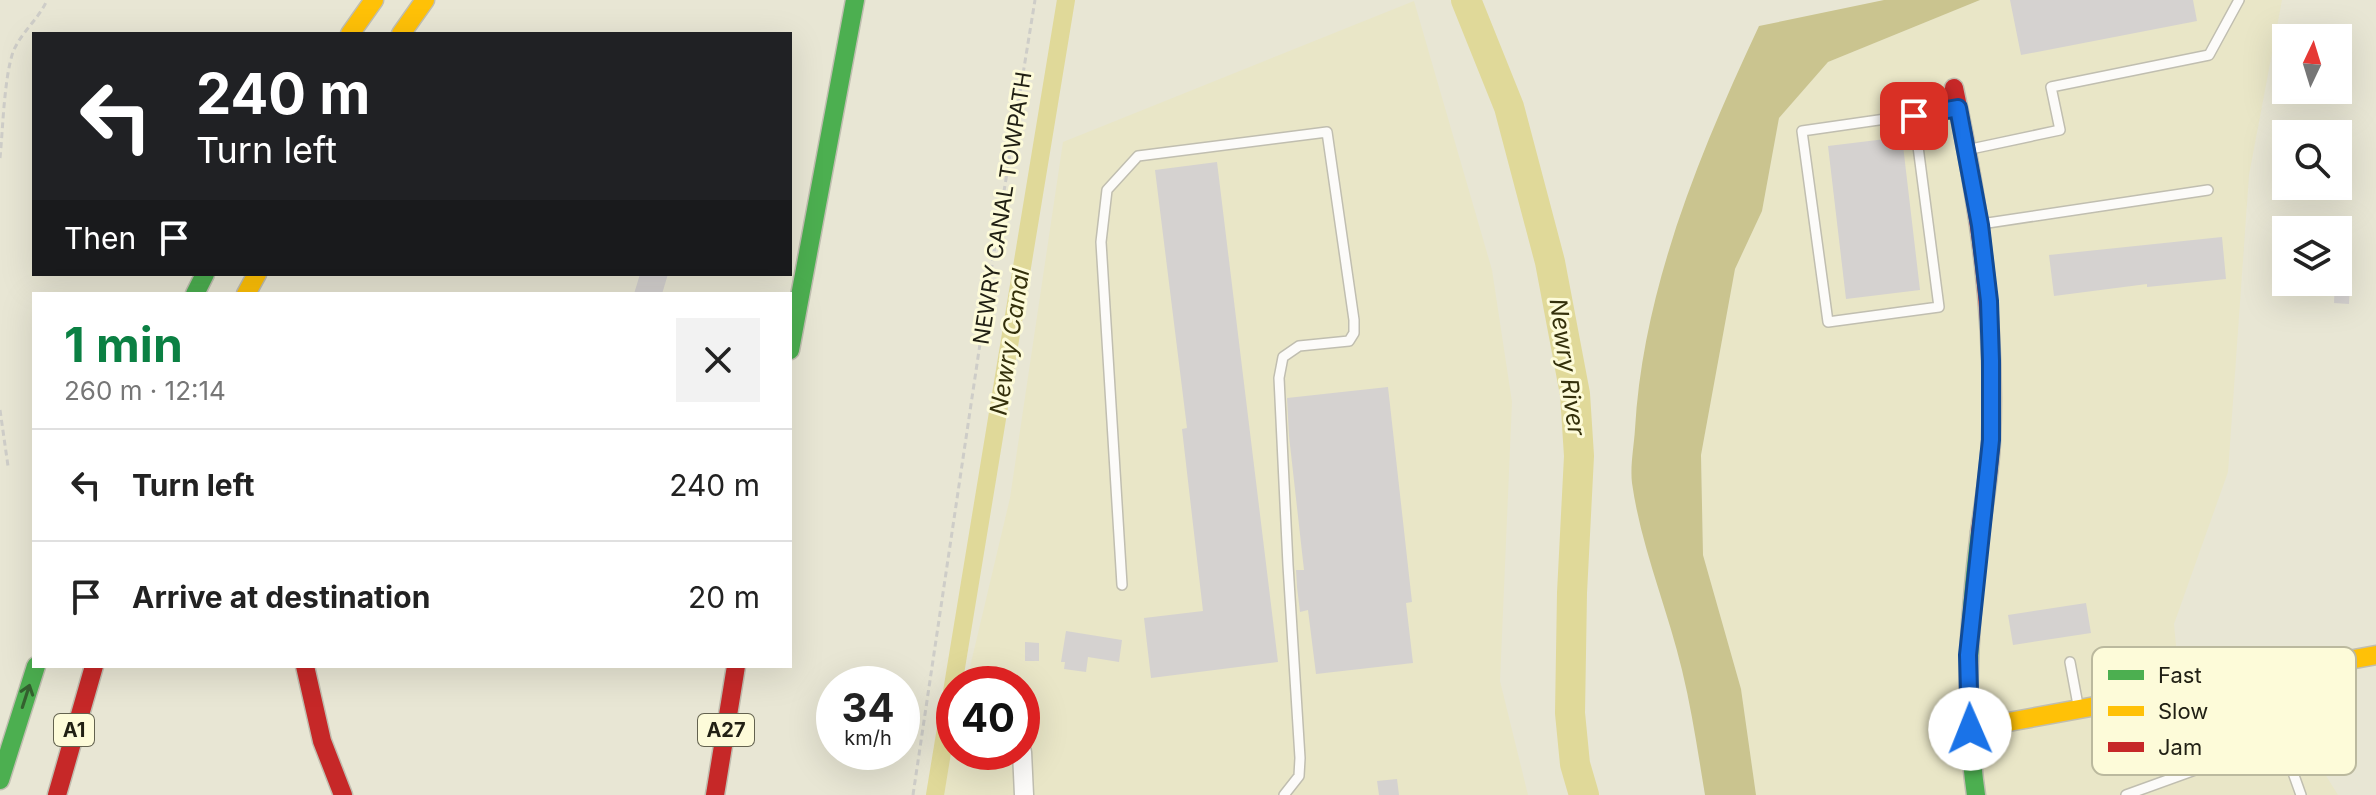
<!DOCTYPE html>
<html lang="en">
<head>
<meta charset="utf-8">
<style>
	body { margin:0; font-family:Inter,sans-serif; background:#f2f2f2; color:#222; height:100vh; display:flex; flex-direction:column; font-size:30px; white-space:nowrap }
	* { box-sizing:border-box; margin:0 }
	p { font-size:26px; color:#767676 }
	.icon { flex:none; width:44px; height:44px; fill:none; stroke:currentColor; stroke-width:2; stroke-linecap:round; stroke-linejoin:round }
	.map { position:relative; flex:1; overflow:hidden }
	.sheet { position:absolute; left:32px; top:292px; width:760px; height:376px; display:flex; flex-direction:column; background:#fff; border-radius:0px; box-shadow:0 8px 32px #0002 }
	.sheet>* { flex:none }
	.hud { position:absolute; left:32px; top:32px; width:760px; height:244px; border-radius:0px; box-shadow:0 8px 32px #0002; background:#202124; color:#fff; overflow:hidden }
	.needle { width:52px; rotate:4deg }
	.tools { position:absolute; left:2272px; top:24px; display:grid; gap:16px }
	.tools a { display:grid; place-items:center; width:80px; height:80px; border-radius:0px; background:#fff; box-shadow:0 8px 32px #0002; font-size:40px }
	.speed { position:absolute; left:816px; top:666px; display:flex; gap:16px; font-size:40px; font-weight:700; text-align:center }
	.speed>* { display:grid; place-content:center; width:104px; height:104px; border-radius:50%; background:#fff; box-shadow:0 8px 32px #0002; line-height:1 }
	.speed small { font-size:20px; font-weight:400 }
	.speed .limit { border:12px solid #d22; background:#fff; color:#111 }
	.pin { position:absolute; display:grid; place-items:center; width:68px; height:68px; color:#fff; margin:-34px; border-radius:16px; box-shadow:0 4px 12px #0006 }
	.me { position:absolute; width:88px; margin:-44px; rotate:359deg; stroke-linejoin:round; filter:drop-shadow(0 0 6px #0008) }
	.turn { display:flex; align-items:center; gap:28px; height:168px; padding:0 32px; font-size:36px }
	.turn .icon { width:104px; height:104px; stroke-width:2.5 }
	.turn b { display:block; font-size:56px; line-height:68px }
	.then { display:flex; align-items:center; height:76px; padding:0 32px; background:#0003; gap:16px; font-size:30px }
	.round { display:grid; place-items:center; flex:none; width:84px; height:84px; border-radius:0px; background:#f2f2f2 }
	.headline { display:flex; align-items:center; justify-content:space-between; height:136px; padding:0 32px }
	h1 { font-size:48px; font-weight:700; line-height:60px; color:#0b8043 }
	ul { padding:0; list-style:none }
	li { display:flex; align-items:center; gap:24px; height:112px; padding:0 32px; border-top:2px solid #e0e0e0 }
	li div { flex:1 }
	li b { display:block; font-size:30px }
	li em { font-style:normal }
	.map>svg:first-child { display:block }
	.built { fill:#e9e6c7 }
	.forest { fill:#cac48f }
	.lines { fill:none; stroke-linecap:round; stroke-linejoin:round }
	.canal { stroke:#e0d999; stroke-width:18 }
	.river { stroke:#e0d999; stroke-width:30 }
	.building { fill:#d5d2d0 }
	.lane-casing { stroke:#c0beb0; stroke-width:12 }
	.street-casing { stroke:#c0beb0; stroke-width:21 }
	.fast-casing { stroke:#c0beb0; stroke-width:21 }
	.slow-casing { stroke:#c0beb0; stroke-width:21 }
	.jam-casing { stroke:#c0beb0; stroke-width:21 }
	.path { stroke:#cecdc8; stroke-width:3; stroke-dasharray:6 4; stroke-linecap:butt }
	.lane { stroke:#fcfbf9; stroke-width:9 }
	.street { stroke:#fcfbf9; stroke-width:18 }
	.fast { stroke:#4caf50; stroke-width:18 }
	.slow { stroke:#ffc107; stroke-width:18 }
	.jam { stroke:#c62828; stroke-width:18 }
	.oneway { stroke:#34602f }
	.route-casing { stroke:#114b97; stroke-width:20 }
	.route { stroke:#1a73e8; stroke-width:14 }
	.labels { text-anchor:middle; stroke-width:6; stroke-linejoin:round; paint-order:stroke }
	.shield { fill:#fdfbd9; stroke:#63624f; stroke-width:2 }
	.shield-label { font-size:20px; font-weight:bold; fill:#212014 }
	.street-label { font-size:22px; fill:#212014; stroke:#fdfbd9 }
	.water-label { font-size:24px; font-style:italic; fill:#34300b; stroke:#fdfbd9 }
	.key { fill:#fdfbd9; stroke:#bbb99e; stroke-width:2 }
	.key-label { font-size:22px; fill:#212014 }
</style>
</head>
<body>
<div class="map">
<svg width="2376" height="795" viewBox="0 0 2376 795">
	<rect width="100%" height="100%" fill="#e8e6d4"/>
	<path class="built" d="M 1980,0 L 2282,0 L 2249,175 L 2228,472 L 2174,624 L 2183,723 L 2292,721 L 2338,795 L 1756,795 L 1741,689 L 1703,555 L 1701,455 L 1735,269 L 1762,211 L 1779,118 L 1828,62 Z
		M 1414,1 L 1492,270 L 1512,402 L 1500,681 L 1528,795 L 944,795 L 954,737 L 954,752 L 1022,752 L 1022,684 L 966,684 L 1010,498 L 1063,142 Z"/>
	<path class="forest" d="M 1884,0 L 1980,0 L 1828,62 L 1779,118 L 1762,211 L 1735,269 L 1701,455 L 1703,555 L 1741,689 L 1756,795 L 1705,795 C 1698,753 1692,711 1682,670 C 1667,607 1641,547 1632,483 C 1630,466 1634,446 1635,429 C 1643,289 1700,152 1759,26 Z"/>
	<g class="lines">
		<path class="canal" d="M 935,795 L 1066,0"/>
		<path class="river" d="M 1466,0 L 1509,107 L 1550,262 L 1575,394 L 1579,456 L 1572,593 L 1570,713 L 1575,764 L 1584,795"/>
	</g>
	<path class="building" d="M 2010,0 L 2193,0 L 2197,21 L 2021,55 Z
		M 1902,137 L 1920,290 L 1846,299 L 1828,146 Z
		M 1217,162 L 1278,662 L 1151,678 L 1144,618 L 1203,611 L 1182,429 L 1187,428 L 1155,170 Z
		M 2222,237 L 2226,279 L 2147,287 L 2147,284 L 2054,296 L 2049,255 Z
		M 640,274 L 668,274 L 662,294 L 634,294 Z
		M 2335,282 L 2350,283 L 2349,304 L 2334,303 Z
		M 1388,387 L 1412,602 L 1406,603 L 1413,663 L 1316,674 L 1308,610 L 1300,612 L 1297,587 L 1296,570 L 1304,570 L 1289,436 L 1287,398 Z
		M 2086,603 L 2091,633 L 2013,645 L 2008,615 Z
		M 1066,631 L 1122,640 L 1119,662 L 1088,657 L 1086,672 L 1064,669 L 1065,662 L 1061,662 Z
		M 1025,642 L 1039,643 L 1039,661 L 1025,661 Z
		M 1397,779 L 1399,795 L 1379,795 L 1377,781 Z"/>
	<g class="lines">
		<g class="lane-casing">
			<path id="lane" d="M 1914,116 L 1939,307 L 1828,322 L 1802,131 L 1955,109
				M 1971,149 L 2060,130 L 2051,87 L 2209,55 L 2239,0
				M 1981,224 L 2208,190
				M 1122,585 L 1101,242 L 1107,190 L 1138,156 L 1327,132 L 1354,320 L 1354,333 L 1349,341 L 1299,346 L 1283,357 L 1279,378 L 1288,565 L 1300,758 L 1299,776 L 1284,795
				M 2070,662 L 2078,705
				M 2126,795 L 2281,739 L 2301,795"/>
		</g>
		<g class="street-casing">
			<path id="street" d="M 1022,752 L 1024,795"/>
		</g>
		<g class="fast-casing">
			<path id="fast" d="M 195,294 L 205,274
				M 790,350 L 855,0
				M 0,780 L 36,666
				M 1976,795 C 1963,705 1969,621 1980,532"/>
		</g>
		<g class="slow-casing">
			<path id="slow" d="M 350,34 L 374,0
				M 401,34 L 425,0
				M 246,294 L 257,274
				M 1970,729 L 2376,655"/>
		</g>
		<g class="jam-casing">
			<path id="jam" d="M 1954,88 C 1979,204 1996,322 1991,440 C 1990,471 1984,501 1980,532
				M 305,666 L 322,741 L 343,795
				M 57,795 L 94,666
				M 715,795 L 736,666"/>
		</g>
		<path class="path" d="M 0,158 C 3,128 4,79 13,52 C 21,32 39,19 47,0
			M 0,410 L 8,466
			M 913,795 L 988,290 L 1035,0"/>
		<use href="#lane" class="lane"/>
		<use href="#street" class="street"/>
		<use href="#fast" class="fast"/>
		<use href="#slow" class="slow"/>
		<use href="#jam" class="jam"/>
	</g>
	<defs><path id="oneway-shaft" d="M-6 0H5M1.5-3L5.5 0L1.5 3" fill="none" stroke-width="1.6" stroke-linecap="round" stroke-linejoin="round" transform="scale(2)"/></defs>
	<use class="oneway" href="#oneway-shaft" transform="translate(26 696) rotate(-72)"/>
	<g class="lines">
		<g class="route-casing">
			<path id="route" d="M 1914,116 L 1958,108 L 1980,225 L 1989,301 L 1991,361 L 1991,440 L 1968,655 L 1970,729"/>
		</g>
		<use href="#route" class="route"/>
	</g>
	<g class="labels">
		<g class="shield">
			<rect x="54" y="714" width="40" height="32" rx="6"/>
			<rect x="698" y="714" width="56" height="32" rx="6"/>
		</g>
		<g class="shield-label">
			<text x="74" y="737">A1</text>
			<text x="726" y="737">A27</text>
		</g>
		<g class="street-label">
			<text transform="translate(1002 208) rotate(-81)" y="8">NEWRY CANAL TOWPATH</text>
		</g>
		<g class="water-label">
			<text transform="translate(1010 342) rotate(-81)" y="8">Newry Canal</text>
			<text transform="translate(1567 367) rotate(82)" y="8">Newry River</text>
		</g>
	</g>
	<rect x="2092" y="647" width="264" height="128" rx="12" class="key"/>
	<rect x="2108" y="670" width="36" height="10" fill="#4caf50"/>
	<rect x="2108" y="706" width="36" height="10" fill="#ffc107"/>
	<rect x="2108" y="742" width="36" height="10" fill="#c62828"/>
	<g class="key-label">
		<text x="2158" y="683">Fast</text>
		<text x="2158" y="719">Slow</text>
		<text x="2158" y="755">Jam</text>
	</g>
</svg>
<div class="tools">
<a><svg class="needle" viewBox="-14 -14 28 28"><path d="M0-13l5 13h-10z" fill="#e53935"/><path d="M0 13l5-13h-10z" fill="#767676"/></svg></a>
<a><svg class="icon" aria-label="search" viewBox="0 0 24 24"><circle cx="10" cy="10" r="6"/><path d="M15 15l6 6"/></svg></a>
<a><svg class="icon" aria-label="layers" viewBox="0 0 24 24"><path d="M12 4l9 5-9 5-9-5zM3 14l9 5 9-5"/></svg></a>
</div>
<div class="speed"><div>34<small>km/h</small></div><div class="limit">40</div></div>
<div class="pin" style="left:1914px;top:116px;background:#d93025"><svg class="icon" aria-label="arrive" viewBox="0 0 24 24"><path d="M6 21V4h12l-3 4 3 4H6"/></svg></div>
<svg class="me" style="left:1970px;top:729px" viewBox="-20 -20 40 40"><circle r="19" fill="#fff"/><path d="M0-13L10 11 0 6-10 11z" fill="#1a73e8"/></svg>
<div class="hud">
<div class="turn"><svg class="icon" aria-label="left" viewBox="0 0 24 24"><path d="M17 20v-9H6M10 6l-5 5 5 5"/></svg><div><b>240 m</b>Turn left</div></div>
<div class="then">Then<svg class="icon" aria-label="arrive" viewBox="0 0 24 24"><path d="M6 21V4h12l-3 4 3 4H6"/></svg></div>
</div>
<section class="sheet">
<div class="headline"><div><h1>1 min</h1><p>260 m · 12:14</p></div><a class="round"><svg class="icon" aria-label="close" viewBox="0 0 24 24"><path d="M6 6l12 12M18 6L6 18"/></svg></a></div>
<ul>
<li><svg class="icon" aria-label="left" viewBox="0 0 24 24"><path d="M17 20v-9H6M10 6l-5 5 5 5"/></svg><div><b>Turn left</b></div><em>240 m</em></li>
<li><svg class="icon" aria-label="arrive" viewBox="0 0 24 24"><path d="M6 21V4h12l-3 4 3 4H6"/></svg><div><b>Arrive at destination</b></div><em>20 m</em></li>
</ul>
</section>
</div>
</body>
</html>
